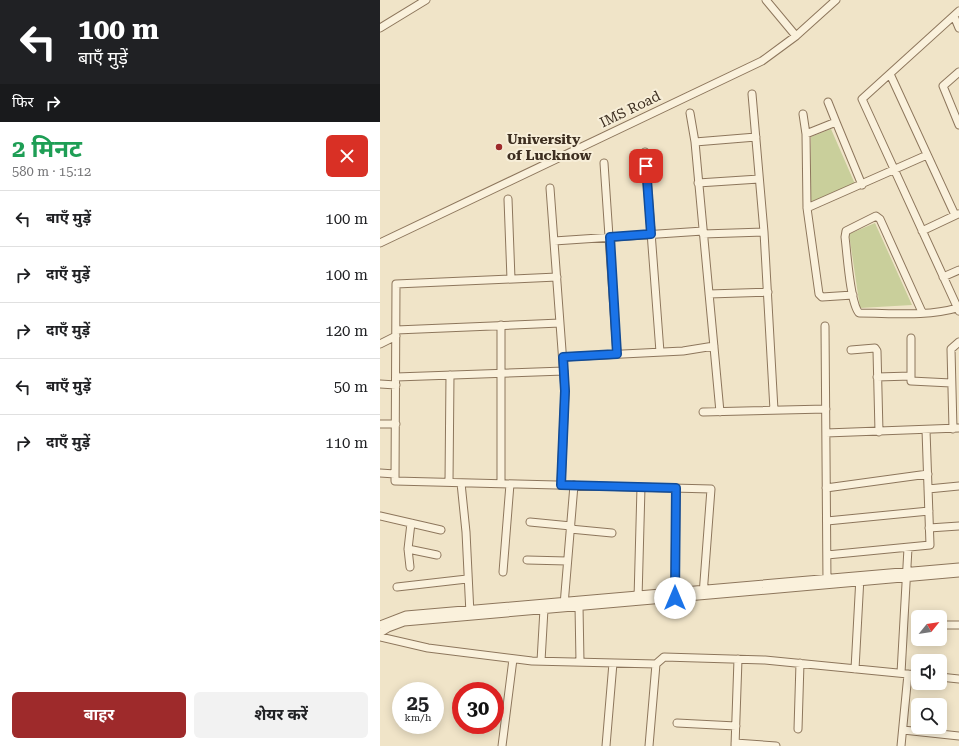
<!DOCTYPE html>
<html lang="hi">
<head>
<meta charset="utf-8">
<style>
	body { margin:0; font-family:"Roboto Serif","Noto Sans Devanagari",serif; background:#f2f2f2; color:#202124; height:100vh; display:flex; flex-direction:column; font-size:15px; white-space:nowrap }
	* { box-sizing:border-box; margin:0 }
	p { font-size:13px; color:#757577 }
	.icon { flex:none; width:22px; height:22px; fill:none; stroke:currentColor; stroke-width:2; stroke-linecap:round; stroke-linejoin:round }
	.map { position:relative; flex:1; overflow:hidden }
	.side { display:flex; flex-direction:column; background:#fff; width:380px }
	.side>* { flex:none }
	.top-card { background:#202124; color:#fff; overflow:hidden }
	.needle { width:26px; rotate:60deg }
	.buttons { position:absolute; left:531px; top:610px; display:grid; gap:8px }
	.buttons a { display:grid; place-items:center; width:36px; height:36px; border-radius:6px; background:#fff; box-shadow:0 2px 10px #0003; font-size:20px }
	.speed { position:absolute; left:12px; top:682px; display:flex; gap:8px; font-size:20px; font-weight:700; text-align:center }
	.speed>* { display:grid; place-content:center; width:52px; height:52px; border-radius:50%; background:#fff; box-shadow:0 2px 10px #0003; line-height:1 }
	.speed small { font-size:10px; font-weight:400 }
	.speed .limit { border:6px solid #d22; background:#fff; color:#111 }
	.pin { position:absolute; display:grid; place-items:center; width:34px; height:34px; color:#fff; margin:-17px; border-radius:8px; box-shadow:0 2px 6px #0006 }
	.me { position:absolute; width:44px; margin:-22px; rotate:0deg; stroke-linejoin:round; filter:drop-shadow(0 0 3px #0008) }
	.turn { display:flex; align-items:center; gap:14px; height:84px; padding:0 12px; font-size:18px }
	.turn .icon { width:52px; height:52px; stroke-width:2.5 }
	.turn b { display:block; font-size:28px; line-height:34px }
	.then { display:flex; align-items:center; height:38px; padding:0 12px; background:#0003; gap:8px; font-size:15px }
	.round { display:grid; place-items:center; flex:none; width:42px; height:42px; border-radius:6px; background:#f2f2f2 }
	.summary { display:flex; align-items:center; justify-content:space-between; height:68px; padding:0 12px }
	h1 { font-size:24px; font-weight:700; line-height:30px; color:#1e9e55 }
	.cta { display:flex; gap:8px; margin-top:auto; padding:8px 12px }
	.cta a { flex:1; height:46px; border-radius:6px; background:#9e2a2b; color:#fff; font-size:16px; font-weight:700; line-height:46px; text-align:center }
	.cta a+a { background:#f2f2f2; color:#202124 }
	ul { padding:0; list-style:none }
	li { display:flex; align-items:center; gap:12px; height:56px; padding:0 12px; border-top:1px solid #e0e0e0 }
	li div { flex:1 }
	li b { display:block; font-size:15px }
	li em { font-style:normal }
	main { display:flex; flex:1; min-height:0 }
	.map>svg:first-child { display:block }
	.park { fill:#c9cf9b }
	.lines { fill:none; stroke-linecap:round; stroke-linejoin:round }
	.minor-casing { stroke:#8d765c; stroke-width:9 }
	.minor { stroke:#faf1dc; stroke-width:7 }
	.route-casing { stroke:#114b97; stroke-width:10 }
	.route { stroke:#1a73e8; stroke-width:7 }
	.poi-dot { fill:#9e2a2b; stroke:#f7eed8; stroke-width:1.5 }
	.labels { text-anchor:middle; stroke-width:4; stroke-linejoin:round; paint-order:stroke }
	.street-label { font-size:14px; fill:#3d2e20; stroke:#f7eed8 }
	.poi-label { font-size:14px; font-weight:bold; fill:#3d2e20; stroke:#f7eed8; text-anchor:start }
</style>
</head>
<body>
<main>
<section class="side">
<div class="top-card">
<div class="turn"><svg class="icon" aria-label="left" viewBox="0 0 24 24"><path d="M17 20v-9H6M10 6l-5 5 5 5"/></svg><div><b>100 m</b>बाएँ मुड़ें</div></div>
<div class="then">फिर<svg class="icon" aria-label="right" viewBox="0 0 24 24"><path d="M7 20v-9h11M14 6l5 5-5 5"/></svg></div>
</div>
<div class="summary"><div><h1>2 मिनट</h1><p>580 m · 15:12</p></div><a class="round" style="background:#d93025;color:#fff"><svg class="icon" aria-label="close" viewBox="0 0 24 24"><path d="M6 6l12 12M18 6L6 18"/></svg></a></div>
<ul>
<li><svg class="icon" aria-label="left" viewBox="0 0 24 24"><path d="M17 20v-9H6M10 6l-5 5 5 5"/></svg><div><b>बाएँ मुड़ें</b></div><em>100 m</em></li>
<li><svg class="icon" aria-label="right" viewBox="0 0 24 24"><path d="M7 20v-9h11M14 6l5 5-5 5"/></svg><div><b>दाएँ मुड़ें</b></div><em>100 m</em></li>
<li><svg class="icon" aria-label="right" viewBox="0 0 24 24"><path d="M7 20v-9h11M14 6l5 5-5 5"/></svg><div><b>दाएँ मुड़ें</b></div><em>120 m</em></li>
<li><svg class="icon" aria-label="left" viewBox="0 0 24 24"><path d="M17 20v-9H6M10 6l-5 5 5 5"/></svg><div><b>बाएँ मुड़ें</b></div><em>50 m</em></li>
<li><svg class="icon" aria-label="right" viewBox="0 0 24 24"><path d="M7 20v-9h11M14 6l5 5-5 5"/></svg><div><b>दाएँ मुड़ें</b></div><em>110 m</em></li>
</ul>
<div class="cta"><a>बाहर</a><a>शेयर करें</a></div>
</section>
<div class="map">
<svg width="579" height="746" viewBox="0 0 579 746">
	<rect width="100%" height="100%" fill="#f0e4c8"/>
	<path class="park" d="M 451,129 L 475,184 L 430,203 L 431,137 Z
		M 495,223 L 532,305 L 480,308 L 469,234 Z"/>
	<g class="lines">
		<g class="minor-casing">
			<path id="minor" d="M 386,0 L 416,36
				M 579,11 L 482,99 L 579,311
				M 574,16 L 579,28
				M 0,28 L 46,0
				M 579,72 L 563,86 L 579,125
				M 510,74 L 575,215
				M 372,94 L 384,232 L 394,410
				M 448,102 L 456,122
				M 310,113 L 315,142 L 340,412
				M 423,114 L 426,134 L 427,208 L 439,294 L 442,297 L 473,295
				M 426,134 L 456,122 L 482,185
				M 315,142 L 376,137
				M 265,152 L 280,352
				M 224,163 L 237,354
				M 318,183 L 379,179
				M 170,188 L 185,391 L 181,485
				M 128,199 L 131,279
				M 427,208 L 547,155
				M 542,231 L 578,214
				M 323,234 L 384,232
				M 174,241 L 323,231
				M 0,243 L 382,61 L 416,36 L 456,0
				M 177,277 L 16,284 L 15,481 L 331,489 L 323,595
				M 563,277 L 579,270
				M 329,294 L 388,292
				M 542,312 L 500,219 L 496,216 L 466,231 L 465,237 C 467,252 470,303 479,313 C 511,313 547,317 577,308
				M 445,326 L 447,582
				M 16,330 L 180,323
				M 531,338 L 531,381 L 571,383
				M 0,344 L 16,336
				M 471,350 L 495,348 L 497,351 L 499,432
				M 183,357 L 303,351 L 334,346
				M 16,377 L 184,371
				M 497,377 L 531,376
				M 0,384 L 16,385
				M 323,412 L 446,409
				M 0,424 L 16,424
				M 573,429 L 571,349 L 579,342
				M 446,433 L 579,428
				M 0,473 L 15,474
				M 69,482 L 70,375
				M 81,483 L 86,532 L 90,614
				M 121,483 L 121,325
				M 446,488 L 548,474
				M 548,489 L 579,486
				M 0,516 L 61,530
				M 447,521 L 549,511
				M 150,522 L 191,526
				M 549,528 L 579,526
				M 190,529 L 232,533
				M 28,549 L 57,555
				M 447,555 L 550,545 L 546,430
				M 147,560 L 187,561
				M 30,567 L 28,549 L 31,523
				M 123,572 L 130,484
				M 17,587 L 87,579
				M 295,596 L 296,488
				M 258,599 L 261,487
				M 184,605 L 194,485
				M 199,606 L 200,662
				M 0,625 L 26,615 L 579,567
				M 565,625 L 579,625
				M 0,633 L 8,628 L 24,622 L 579,573
				M 0,637 L 48,648 L 152,661 L 276,664 L 284,657 L 385,660 L 538,675
				M 161,661 L 164,609
				M 475,669 L 480,577
				M 521,673 L 528,548
				M 560,677 L 579,679
				M 297,723 L 356,726
				M 418,729 L 420,663
				M 523,730 L 579,736
				M 355,743 L 396,746
				M 122,746 L 133,659
				M 226,746 L 233,663
				M 269,746 L 276,664
				M 355,746 L 358,659
				M 521,746 L 528,674"/>
		</g>
		<use href="#minor" class="minor"/>
	</g>
	<g class="lines">
		<g class="route-casing">
			<path id="route" d="M 266,166 L 271,234 L 230,237 L 237,354 L 183,357 L 185,391 L 181,485 L 296,488 L 295,598"/>
		</g>
		<use href="#route" class="route"/>
	</g>
	<circle class="poi-dot" cx="119" cy="147" r="4"/>
	<g class="labels">
		<g class="street-label">
			<text transform="translate(250 109) rotate(-26)" y="5">IMS Road</text>
		</g>
		<g class="poi-label">
			<text x="127" y="144">University<tspan x="127" dy="16">of Lucknow</tspan></text>
		</g>
	</g>
</svg>
<div class="buttons">
<a><svg class="needle" viewBox="-14 -14 28 28"><path d="M0-13l5 13h-10z" fill="#e53935"/><path d="M0 13l5-13h-10z" fill="#757577"/></svg></a>
<a><svg class="icon" aria-label="sound" viewBox="0 0 24 24"><path d="M4 9h4l5-4v14l-5-4H4zM17 9q2 3 0 6"/></svg></a>
<a><svg class="icon" aria-label="search" viewBox="0 0 24 24"><circle cx="10" cy="10" r="6"/><path d="M15 15l6 6"/></svg></a>
</div>
<div class="speed"><div>25<small>km/h</small></div><div class="limit">30</div></div>
<div class="pin" style="left:266px;top:166px;background:#d93025"><svg class="icon" aria-label="arrive" viewBox="0 0 24 24"><path d="M6 21V4h12l-3 4 3 4H6"/></svg></div>
<svg class="me" style="left:295px;top:598px" viewBox="-20 -20 40 40"><circle r="19" fill="#fff"/><path d="M0-13L10 11 0 6-10 11z" fill="#1a73e8"/></svg>
</div>
</main>
</body>
</html>
